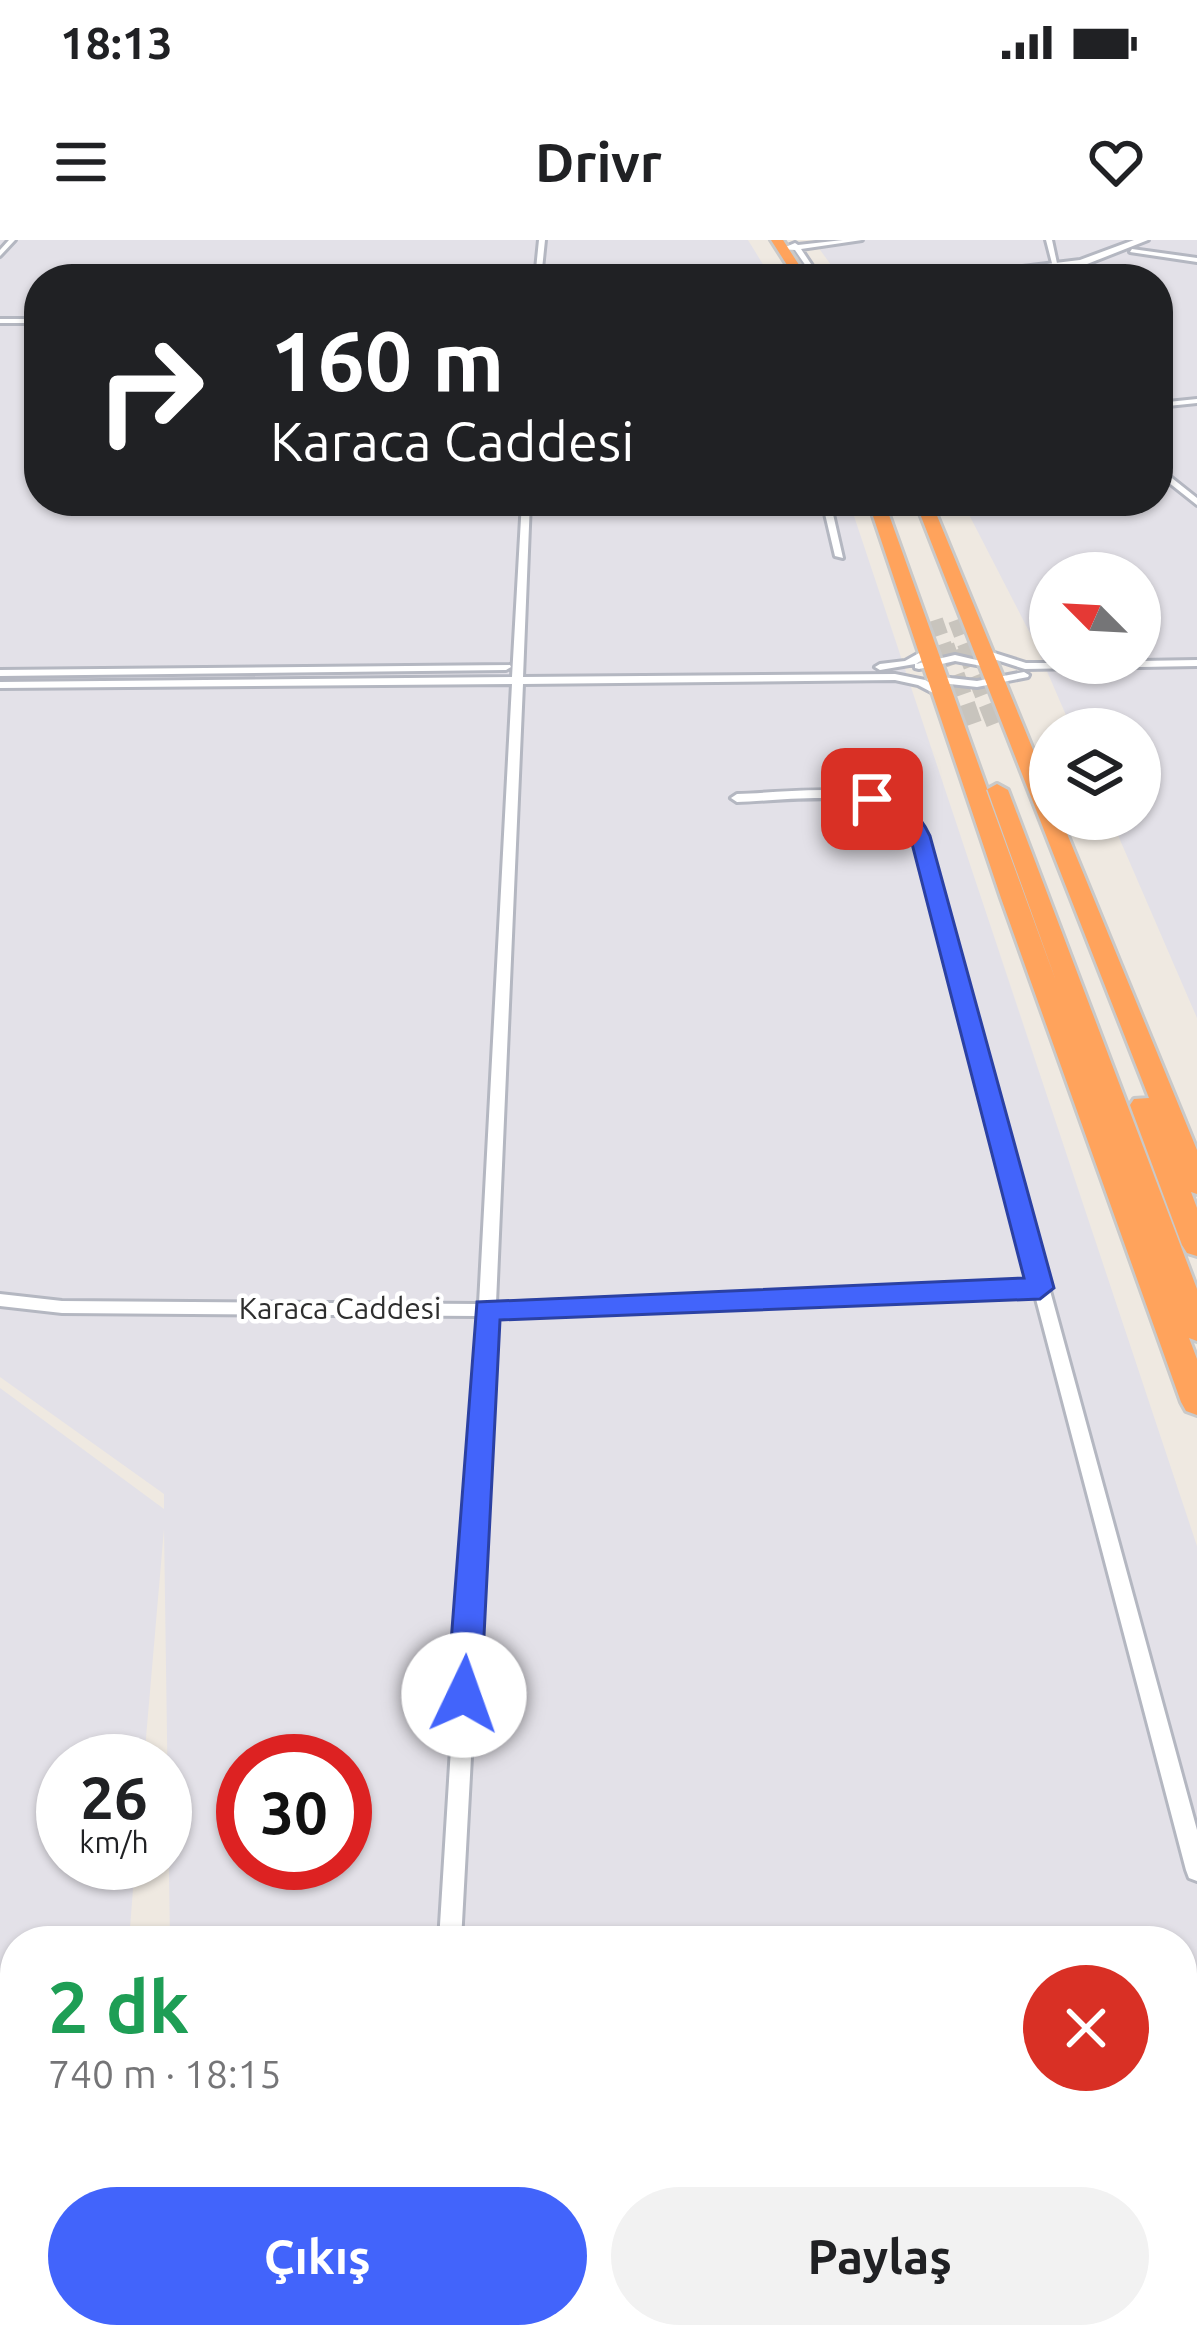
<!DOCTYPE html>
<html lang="tr">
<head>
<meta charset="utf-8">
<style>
	body { margin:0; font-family:Ubuntu,sans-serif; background:#f2f2f2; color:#202124; height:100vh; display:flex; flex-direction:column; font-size:45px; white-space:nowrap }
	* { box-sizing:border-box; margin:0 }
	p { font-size:39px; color:#757577 }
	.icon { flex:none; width:66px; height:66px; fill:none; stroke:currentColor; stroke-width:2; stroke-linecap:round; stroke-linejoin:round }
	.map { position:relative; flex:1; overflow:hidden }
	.side { position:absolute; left:0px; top:1686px; width:1197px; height:423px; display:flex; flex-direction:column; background:#fff; border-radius:48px 48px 0 0; box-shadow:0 3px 9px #0004 }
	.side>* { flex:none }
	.banner { position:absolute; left:24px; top:24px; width:1149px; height:252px; border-radius:48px; box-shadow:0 3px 9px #0004; background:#202124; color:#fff; overflow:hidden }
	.needle { width:78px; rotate:294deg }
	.controls { position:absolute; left:1029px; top:312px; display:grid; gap:24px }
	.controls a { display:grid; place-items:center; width:132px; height:132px; border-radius:50%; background:#fff; box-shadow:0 3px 9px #0004; font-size:60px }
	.speed { position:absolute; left:36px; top:1494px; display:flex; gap:24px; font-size:60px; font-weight:700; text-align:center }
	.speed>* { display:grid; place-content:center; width:156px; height:156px; border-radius:50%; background:#fff; box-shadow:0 3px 9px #0004; line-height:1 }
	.speed small { font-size:30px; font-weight:400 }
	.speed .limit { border:18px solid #d22; background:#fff; color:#111 }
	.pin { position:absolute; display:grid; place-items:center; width:102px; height:102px; color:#fff; margin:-51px; border-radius:24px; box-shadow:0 6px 18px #0006 }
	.me { position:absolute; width:132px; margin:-66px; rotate:3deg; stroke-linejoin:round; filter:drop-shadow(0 0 9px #0008) }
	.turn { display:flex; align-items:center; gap:42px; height:252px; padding:0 48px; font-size:54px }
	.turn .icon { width:156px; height:156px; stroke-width:2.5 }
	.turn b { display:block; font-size:84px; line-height:102px }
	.round { display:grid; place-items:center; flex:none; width:126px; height:126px; border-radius:63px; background:#f2f2f2 }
	.headline { display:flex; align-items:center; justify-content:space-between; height:204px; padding:0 48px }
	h1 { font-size:72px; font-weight:600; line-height:90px; color:#1e9e55 }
	.cta { display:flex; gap:24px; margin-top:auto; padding:24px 48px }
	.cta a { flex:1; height:138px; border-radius:72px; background:#4264fb; color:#fff; font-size:48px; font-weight:600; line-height:138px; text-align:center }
	.cta a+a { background:#f2f2f2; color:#202124 }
	.status { display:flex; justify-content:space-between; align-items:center; height:84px; padding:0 60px; background:#fff; direction:ltr }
	.status svg { height:33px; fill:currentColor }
	header { display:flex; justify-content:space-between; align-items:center; height:156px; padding:0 48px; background:#fff; font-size:54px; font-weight:600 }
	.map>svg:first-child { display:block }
	.industrial { fill:#e3e1e8; fill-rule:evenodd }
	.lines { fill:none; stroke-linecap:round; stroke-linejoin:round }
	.highway-tunnel-far1 { stroke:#c8c4bd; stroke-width:16; stroke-dasharray:16 9; stroke-linecap:butt }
	.highway-tunnel { stroke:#c8c4bd; stroke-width:21; stroke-dasharray:21 10; stroke-linecap:butt }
	.street-casing { stroke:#b4b7c1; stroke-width:6 }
	.secondary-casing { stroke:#b4b7c1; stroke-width:6 }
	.highway-casing { stroke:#c9c9c9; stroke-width:6 }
	.street { fill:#fff; fill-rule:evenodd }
	.secondary { fill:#fff; fill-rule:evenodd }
	.highway { fill:#ffa35c; fill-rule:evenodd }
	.rail-casing { stroke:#a3a6b8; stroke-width:10 }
	.rail { stroke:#fff; stroke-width:6; stroke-dasharray:20; stroke-linecap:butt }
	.route { fill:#4264fb; stroke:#2b41a3; stroke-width:3 }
	.labels { text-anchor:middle; stroke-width:9; stroke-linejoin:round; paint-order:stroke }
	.street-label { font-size:30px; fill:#2e2e2e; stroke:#fff }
</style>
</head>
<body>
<div class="status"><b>18:13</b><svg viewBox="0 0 49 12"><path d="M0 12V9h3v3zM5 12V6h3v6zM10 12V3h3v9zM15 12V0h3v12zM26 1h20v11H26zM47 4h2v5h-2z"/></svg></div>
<header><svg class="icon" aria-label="menu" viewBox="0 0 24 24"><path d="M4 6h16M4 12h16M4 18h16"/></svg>Drivr<svg class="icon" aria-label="heart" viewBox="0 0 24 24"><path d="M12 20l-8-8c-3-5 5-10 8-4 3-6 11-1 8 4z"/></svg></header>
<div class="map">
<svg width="1197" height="2108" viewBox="0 0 1197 2108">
	<rect width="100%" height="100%" fill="#efe9e1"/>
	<path class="industrial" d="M 0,0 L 748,0 L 772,39 L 39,39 L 39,261 L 849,261 L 1197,1306 L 1197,2108 L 366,2108 L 326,2094 L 1182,2094 L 1182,1701 L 170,1701 L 164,1289 L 144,1521 L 63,1521 L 63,1623 L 135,1623 L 129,1701 L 15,1701 L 15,2094 L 120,2094 L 124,2108 L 0,2108 L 0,1148 L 164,1269 L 164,1254 L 0,1137 ZM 243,1521 L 345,1521 L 345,1623 L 243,1623 Z
		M 813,0 L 1197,0 L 1197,778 L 1111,579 L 1140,579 L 1140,489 L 1072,489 L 1033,399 L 962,261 L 1158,261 L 1158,39 L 841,39 ZM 1050,333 L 1140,333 L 1140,423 L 1050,423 Z"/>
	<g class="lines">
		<path class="highway-tunnel-far1" d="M 935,380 L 945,409
			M 956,380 L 967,409"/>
		<path class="highway-tunnel" d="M 944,406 L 973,488
			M 966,406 L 998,487"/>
		<g class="street-casing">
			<path id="street" d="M 9,0 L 15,0 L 0,16 L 0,10 Z
				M 539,0 L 545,0 L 541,39 L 535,39 Z
				M 843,0 L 862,0 L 801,9 L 821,39 L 815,39 L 795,10 L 781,9 L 795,3 L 798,5 Z
				M 1046,0 L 1052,0 L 1058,28 L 1053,27 Z
				M 1132,9 L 1197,18 L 1197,22 L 1130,12 Z
				M 0,79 L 39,79 L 39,83 L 0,83 Z
				M 1197,159 L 1197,163 L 1158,167 L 1158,163 Z
				M 1158,227 L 1197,258 L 1197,265 L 1158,234 Z
				M 522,261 L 530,261 L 523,437 L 895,434 L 925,440 L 948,454 L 939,456 L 918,445 L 895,440 L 523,444 L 496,1063 L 1031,1042 L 914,596 C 910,587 906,579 898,573 C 866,549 777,561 737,562 L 731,558 L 737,554 C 784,553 861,541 902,565 C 914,572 920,584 926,596 L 1197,1590 L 1197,1641 L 1189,1638 L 1186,1630 L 1035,1055 L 495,1076 L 461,1701 L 439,1701 L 478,1076 L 62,1073 L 0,1066 L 0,1054 L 62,1061 L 479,1064 L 512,444 L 0,448 L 0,442 L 512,437 Z
				M 822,261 L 830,261 L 843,318 L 835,316 Z
				M 928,408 L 932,409 L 932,413 L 916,424 L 955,415 L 998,425 L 993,428 L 955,421 L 919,429 L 915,428 L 915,424 L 880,430 L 875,427 L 880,424 L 905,421 Z
				M 985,410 L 1026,423 L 1140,423 L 1140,421 L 1197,420 L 1197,426 L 1025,429 L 981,415 L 980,413 Z
				M 510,425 L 511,427 L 506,430 L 0,436 L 0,430 Z
				M 1024,432 L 1029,435 L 1028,437 L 977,447 L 932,442 L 927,439 L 932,436 L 977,441 Z
				M 1182,2000 L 1197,2000 L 1197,2026 L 1182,2026 Z"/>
		</g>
		<g class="secondary-casing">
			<path id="secondary" d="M 1134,0 L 1148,0 L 1082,26 L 925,39 L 1080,20 Z"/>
		</g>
		<g class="highway-casing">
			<path id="highway" d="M 771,0 L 783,0 L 808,39 L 796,39 Z
				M 868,261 L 884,261 L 1056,741 L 986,550 L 997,544 L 1008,550 L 1197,1049 L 1197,1101 L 1189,1098 L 1197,1119 L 1197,1175 L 1186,1171 L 1181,1162 L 1001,658 Z
				M 915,261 L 931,261 L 1050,551 L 1050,579 L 1061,579 L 1197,910 L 1197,954 L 1191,952 L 1197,968 L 1197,1016 L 1187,1013 L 1182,1005 L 1130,865 L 1134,859 L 1149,858 Z"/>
		</g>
		<use href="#street" class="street"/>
		<use href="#secondary" class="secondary"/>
		<use href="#highway" class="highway"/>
		<g class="rail-casing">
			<path id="rail" d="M 0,1878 L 9,2108"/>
		</g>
		<use href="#rail" class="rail"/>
	</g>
	<path class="route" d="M 872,553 C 902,561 917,568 930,596 L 1054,1048 L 1040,1059 L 500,1080 L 481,1455 L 476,1466 L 464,1471 L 452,1466 L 447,1455 L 477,1062 L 1024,1038 L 910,596 C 899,571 881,573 863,559 Z"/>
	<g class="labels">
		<g class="street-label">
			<text x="340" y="1079">Karaca Caddesi</text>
		</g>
	</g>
</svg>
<div class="controls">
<a><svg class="needle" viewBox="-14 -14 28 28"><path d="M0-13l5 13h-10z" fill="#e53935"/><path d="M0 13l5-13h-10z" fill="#757577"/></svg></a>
<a><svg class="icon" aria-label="layers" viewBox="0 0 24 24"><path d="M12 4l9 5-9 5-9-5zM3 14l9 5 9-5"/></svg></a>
</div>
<div class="speed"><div>26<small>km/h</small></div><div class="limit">30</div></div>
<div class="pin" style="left:872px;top:559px;background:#d93025"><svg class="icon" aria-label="arrive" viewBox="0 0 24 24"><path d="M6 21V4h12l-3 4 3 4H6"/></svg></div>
<svg class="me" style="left:464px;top:1455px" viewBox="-20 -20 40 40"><circle r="19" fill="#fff"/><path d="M0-13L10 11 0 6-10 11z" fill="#4264fb"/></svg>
<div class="banner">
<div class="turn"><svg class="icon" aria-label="right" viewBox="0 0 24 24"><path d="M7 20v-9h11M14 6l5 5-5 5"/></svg><div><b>160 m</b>Karaca Caddesi</div></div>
</div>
<section class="side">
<div class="headline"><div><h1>2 dk</h1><p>740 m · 18:15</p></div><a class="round" style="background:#d93025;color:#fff"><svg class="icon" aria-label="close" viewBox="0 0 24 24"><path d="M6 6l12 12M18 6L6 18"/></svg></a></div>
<div class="cta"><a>Çıkış</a><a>Paylaş</a></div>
</section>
</div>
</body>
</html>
